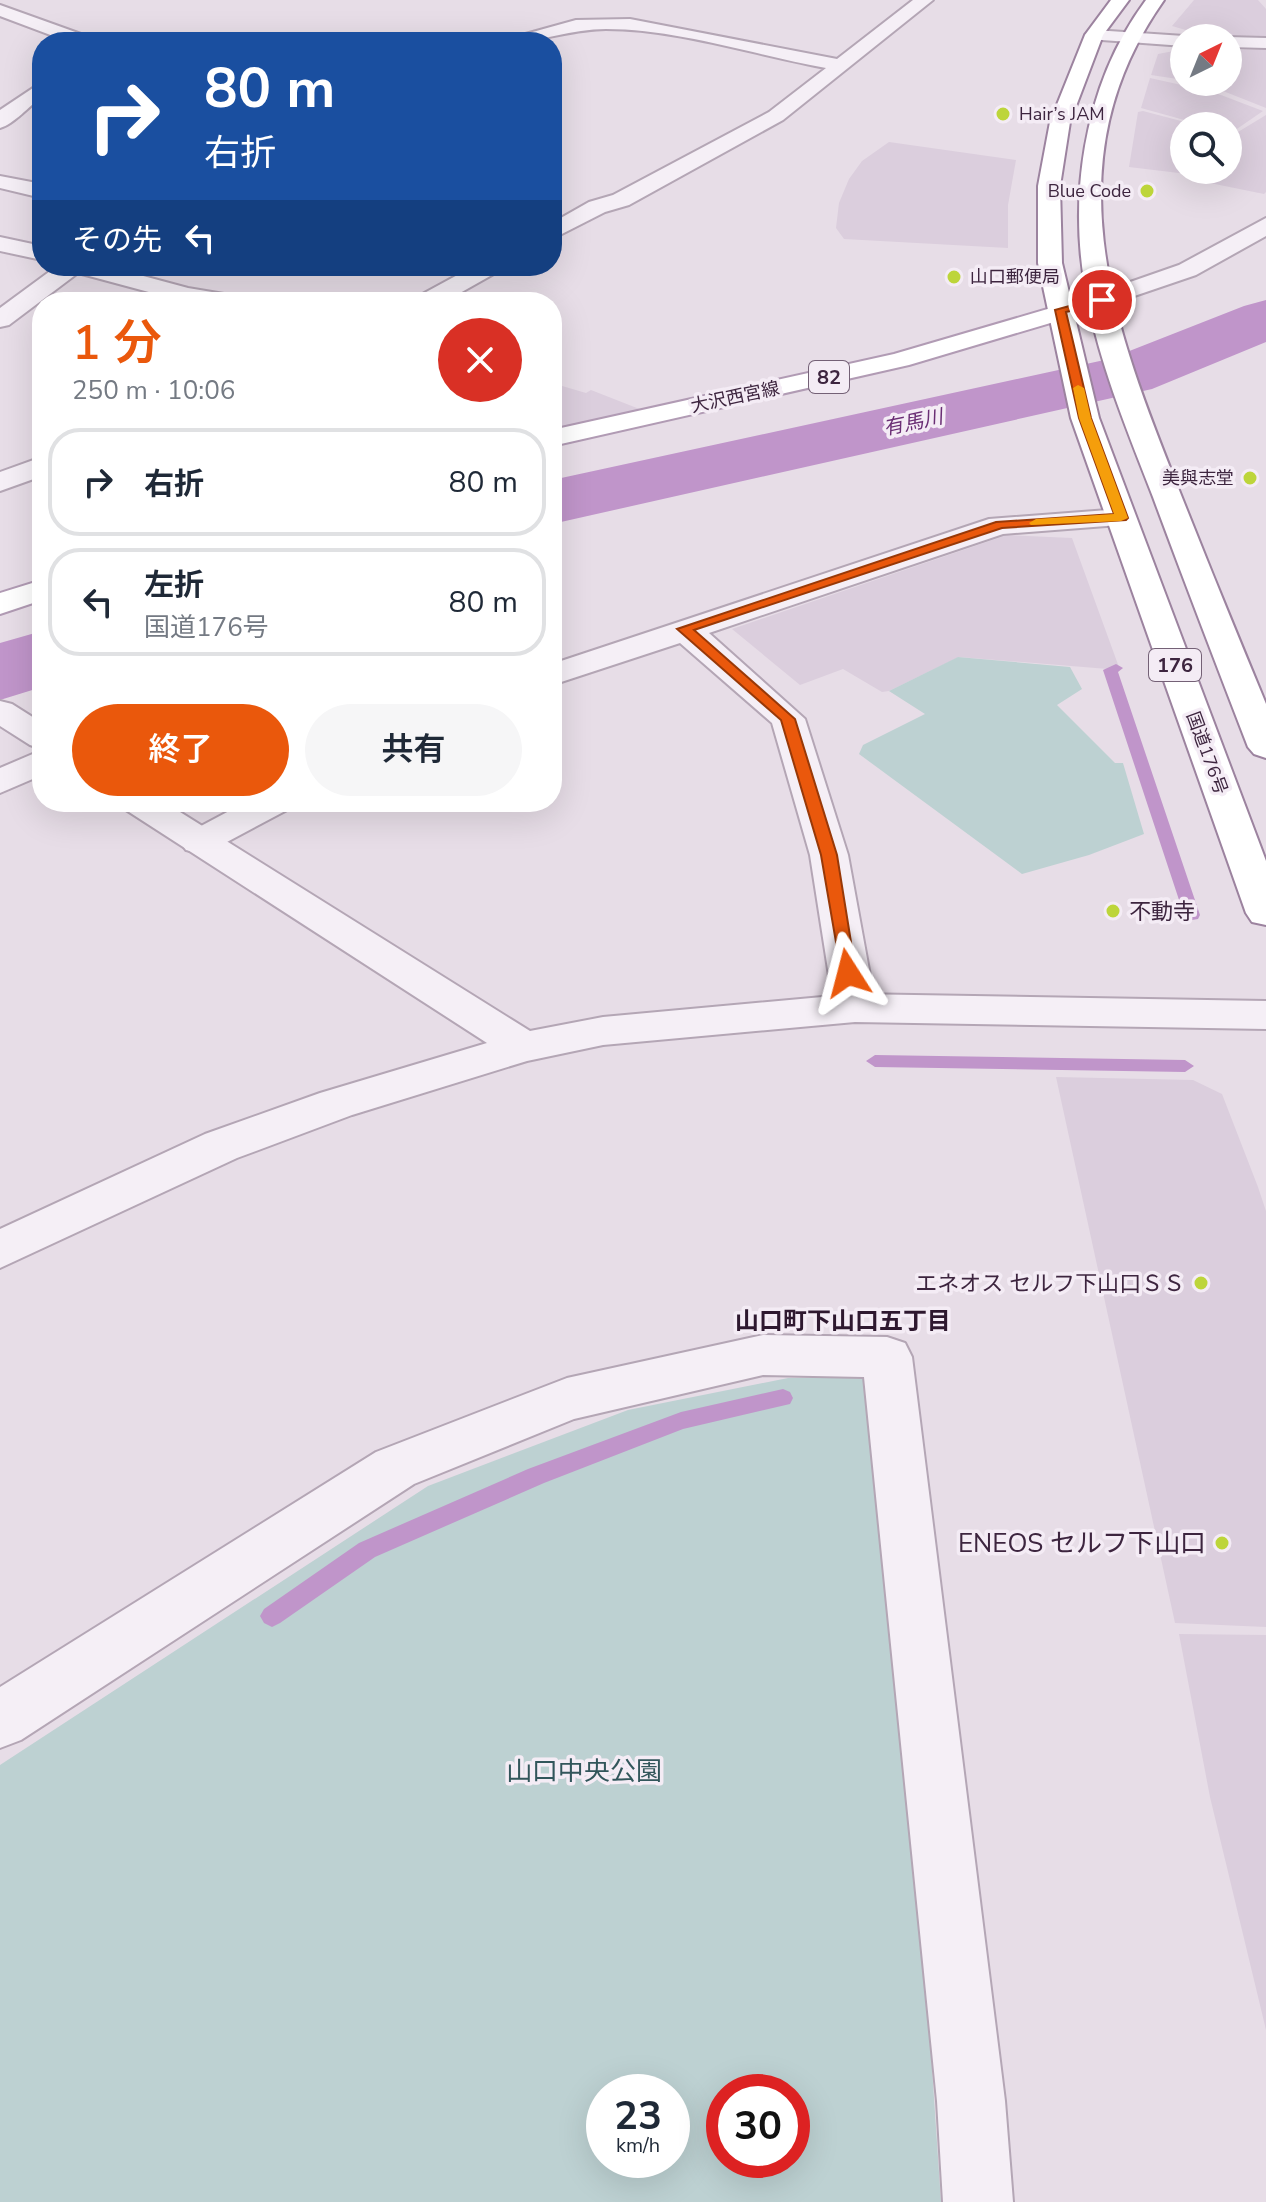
<!DOCTYPE html>
<html lang="ja">
<head>
<meta charset="utf-8">
<style>
	body { margin:0; font-family:"Nunito Sans","Noto Sans JP",sans-serif; background:#f6f6f7; color:#1f2937; height:100vh; display:flex; flex-direction:column; font-size:30px; white-space:nowrap }
	* { box-sizing:border-box; margin:0 }
	p { font-size:26px; color:#747a83 }
	.icon { flex:none; width:44px; height:44px; fill:none; stroke:currentColor; stroke-width:2; stroke-linecap:round; stroke-linejoin:round }
	.map { position:relative; flex:1; overflow:hidden }
	.panel { position:absolute; left:32px; top:292px; width:530px; height:520px; display:flex; flex-direction:column; background:#fff; border-radius:32px; box-shadow:0 8px 32px #0002 }
	.panel>* { flex:none }
	.banner { position:absolute; left:32px; top:32px; width:530px; height:244px; border-radius:32px; box-shadow:0 8px 32px #0002; background:#1a4fa0; color:#fff; overflow:hidden }
	.needle { width:52px; rotate:43deg }
	.controls { position:absolute; left:1170px; top:24px; display:grid; gap:16px }
	.controls a { display:grid; place-items:center; width:72px; height:72px; border-radius:50%; background:#fff; box-shadow:0 8px 32px #0002; font-size:40px }
	.speed { position:absolute; left:586px; top:2074px; display:flex; gap:16px; font-size:40px; font-weight:700; text-align:center }
	.speed>* { display:grid; place-content:center; width:104px; height:104px; border-radius:50%; background:#fff; box-shadow:0 8px 32px #0002; line-height:1 }
	.speed small { font-size:20px; font-weight:400 }
	.speed .limit { border:12px solid #d22; background:#fff; color:#111 }
	.pin { position:absolute; display:grid; place-items:center; width:68px; height:68px; color:#fff; margin:-34px; border:4px solid #fff; border-radius:50%; box-shadow:0 2px 8px #0007 }
	.me { position:absolute; width:88px; margin:-44px; rotate:351deg; stroke-linejoin:round; filter:drop-shadow(0 0 6px #0008) }
	.turn { display:flex; align-items:center; gap:28px; height:168px; padding:0 40px; font-size:36px }
	.turn .icon { width:104px; height:104px; stroke-width:2.5 }
	.turn b { display:block; font-size:56px; line-height:68px }
	.then { display:flex; align-items:center; height:76px; padding:0 40px; background:#0003; gap:16px; font-size:30px }
	.round { display:grid; place-items:center; flex:none; width:84px; height:84px; border-radius:42px; background:#f6f6f7 }
	.overview { display:flex; align-items:center; justify-content:space-between; height:136px; padding:0 40px }
	h1 { font-size:48px; font-weight:600; line-height:60px; color:#ea580c }
	.button { display:flex; gap:16px; margin-top:auto; padding:16px 40px }
	.button a { flex:1; height:92px; border-radius:48px; background:#ea580c; color:#fff; font-size:32px; font-weight:600; line-height:92px; text-align:center }
	.button a+a { background:#f6f6f7; color:#1f2937 }
	ul { padding:0; list-style:none }
	li { display:flex; align-items:center; gap:24px; height:108px; margin:0 16px 12px; padding:0 24px; border:4px solid #e0e1e3; border-radius:32px }
	li div { flex:1 }
	li b { display:block; font-size:30px }
	li em { font-style:normal }
	.map>svg:first-child { display:block }
	.built { fill:#dbcedd }
	.green { fill:#bdd1d2; fill-rule:evenodd }
	.lines { fill:none; stroke-linecap:round; stroke-linejoin:round }
	.stream { fill:#c095ca; fill-rule:evenodd }
	.river { fill:#c095ca; fill-rule:evenodd }
	.minor-casing { stroke:#b4a6b5; stroke-width:4 }
	.tertiary-casing { stroke:#b4a6b5; stroke-width:4 }
	.primary-casing { stroke:#b19bb4; stroke-width:4 }
	.trunk-casing { stroke:#9c839f; stroke-width:4 }
	.minor { fill:#f5eff6; fill-rule:evenodd }
	.tertiary { fill:#f5eff6; fill-rule:evenodd }
	.primary { fill:#fff; fill-rule:evenodd }
	.trunk { fill:#fff; fill-rule:evenodd }
	.route { fill:#ea580c; stroke:#983908; stroke-width:2 }
	.slow { fill:#f59e0b }
	.poi-dot { fill:#bdd53a; stroke:#f4ecf5; stroke-width:3 }
	.labels { text-anchor:middle; stroke-width:7; stroke-linejoin:round; paint-order:stroke }
	.far-poi-label { font-size:18px; fill:#3d253f; stroke:#f4ecf5; text-anchor:start }
	.far-street-label { font-size:18px; fill:#3d253f; stroke:#f4ecf5 }
	.shield { fill:#f4ecf5; stroke:#746176; stroke-width:2 }
	.shield-label { font-size:20px; font-weight:bold; fill:#3d253f }
	.far-water-label { font-size:20px; font-style:italic; fill:#6a2e74; stroke:#f4ecf5 }
	.poi-label { font-size:22px; fill:#3d253f; stroke:#f4ecf5; text-anchor:start }
	.neighbourhood-label { font-size:24px; font-weight:bold; fill:#2e182f; stroke:#f4ecf5 }
	.near-poi-label { font-size:26px; fill:#3d253f; stroke:#f4ecf5; text-anchor:end }
	.near-park-label { font-size:26px; fill:#32565b; stroke:#f4ecf5 }
</style>
</head>
<body>
<div class="map">
<svg width="1266" height="2202" viewBox="0 0 1266 2202">
	<rect width="100%" height="100%" fill="#e7dde7"/>
	<path class="built" d="M 1194,0 L 1258,0 L 1266,9 L 1266,36 L 1203,35 L 1172,26 Z
		M 1184,49 L 1184,80 L 1151,75 L 1158,54 Z
		M 1228,50 L 1266,50 L 1266,108 L 1213,87 L 1191,82 L 1228,82 Z
		M 1150,78 L 1213,92 L 1263,111 L 1231,133 L 1228,126 L 1206,126 L 1141,108 Z
		M 1143,111 L 1200,126 L 1184,126 L 1184,170 L 1228,170 L 1228,133 L 1233,135 L 1266,115 L 1266,192 L 1264,194 L 1200,181 L 1204,176 L 1129,167 L 1138,112 Z
		M 889,142 L 1016,160 L 1008,205 L 1008,248 L 844,239 L 836,228 L 839,203 L 849,179 L 862,161 Z
		M 552,383 L 586,393 L 591,390 L 642,410 L 552,429 Z
		M 1007,535 L 1072,538 L 1120,670 L 959,657 L 889,691 L 882,692 L 843,669 L 800,685 L 732,629 Z
		M 1056,1077 L 1193,1080 L 1222,1094 L 1258,1187 L 1266,1211 L 1266,1627 L 1175,1623 Z
		M 1179,1634 L 1266,1635 L 1266,2030 L 1210,1797 Z"/>
	<path class="green" d="M 958,657 L 1070,667 L 1082,689 L 1057,705 L 1115,763 L 1123,763 L 1144,834 L 1089,855 L 1022,874 L 859,754 L 863,745 L 925,714 L 889,691 Z
		M 870,1377 L 923,1934 L 941,2202 L 0,2202 L 0,1765 L 428,1486 L 628,1410 L 788,1378 ZM 604,2092 L 672,2092 L 672,2160 L 604,2160 ZM 724,2092 L 792,2092 L 792,2160 L 724,2160 Z"/>
	<g class="lines">
		<path class="stream" d="M 1116,664 L 1123,668 L 1118,672 L 1200,915 L 1198,919 L 1192,920 L 1184,915 L 1103,670 Z
			M 875,1055 L 1185,1060 L 1194,1066 L 1185,1072 L 875,1067 L 866,1061 Z
			M 783,1389 L 790,1392 L 793,1398 L 790,1404 L 683,1429 L 544,1483 L 375,1557 L 280,1623 L 272,1627 L 264,1623 L 260,1616 L 264,1609 L 359,1543 L 528,1469 L 681,1412 Z"/>
		<path class="river" d="M 1266,300 L 1266,342 L 1152,389 L 552,524 L 552,480 L 1109,359 L 1244,306 Z
			M 42,631 L 42,687 L 0,700 L 0,643 Z"/>
		<g class="minor-casing">
			<path id="minor" d="M 913,0 L 933,0 L 783,120 L 629,205 L 605,212 L 552,239 L 552,223 L 589,202 L 613,195 L 769,112 L 826,68 C 755,55 677,29 606,29 C 572,29 541,42 508,42 L 511,38 L 576,20 L 630,19 L 837,59 Z
				M 0,5 L 92,38 L 95,42 L 69,42 L 0,16 Z
				M 42,82 L 42,97 C 29,106 14,124 0,128 L 0,110 Z
				M 0,176 L 42,184 L 42,198 L 0,188 Z
				M 1266,218 L 1266,236 L 1196,275 L 1102,307 L 1093,305 L 1090,300 L 1093,295 L 1179,265 Z
				M 0,237 L 42,246 L 42,260 L 0,251 Z
				M 57,266 L 106,266 L 188,288 L 242,297 L 245,302 L 186,302 L 78,273 L 9,325 L 0,327 L 0,308 Z
				M 474,266 L 503,266 L 499,271 L 444,302 L 414,302 L 417,297 Z
				M 42,457 L 42,476 L 0,491 L 0,472 Z
				M 1121,509 L 1132,512 L 1136,518 L 1132,524 L 1003,534 L 709,633 L 805,719 L 848,855 L 876,1008 L 870,1018 L 855,1022 L 840,1018 L 834,1008 L 810,855 L 772,723 L 680,643 L 552,685 L 552,664 L 989,519 Z
				M 42,750 L 42,775 L 0,793 L 0,768 Z
				M 246,802 L 292,802 L 287,810 L 212,850 L 199,853 L 186,850 L 180,842 L 186,834 Z
				M 763,1335 L 887,1337 L 905,1343 L 912,1357 L 1005,2101 L 1013,2202 L 943,2202 L 937,2101 L 864,1377 L 763,1375 L 574,1419 L 414,1484 L 21,1740 L 0,1748 L 0,1687 L 376,1452 L 567,1378 Z"/>
		</g>
		<g class="tertiary-casing">
			<path id="tertiary" d="M 1094,30 L 1184,36 L 1191,38 L 1184,38 L 1184,46 L 1088,39 L 1085,35 Z
				M 1228,37 L 1266,38 L 1266,48 L 1228,47 L 1228,38 L 1222,38 Z
				M 0,701 L 12,704 L 42,723 L 42,749 L 30,745 L 0,726 Z
				M 121,802 L 164,802 L 530,1031 L 603,1017 L 855,994 L 1266,1001 L 1266,1029 L 855,1022 L 603,1045 L 527,1061 L 352,1115 L 237,1158 L 0,1268 L 0,1229 L 205,1134 L 320,1093 L 487,1043 L 126,810 Z"/>
		</g>
		<g class="primary-casing">
			<path id="primary" d="M 1102,293 L 1111,295 L 1114,300 L 1111,305 L 909,365 L 552,446 L 552,430 L 894,354 Z
				M 42,580 L 42,600 L 0,614 L 0,593 Z"/>
		</g>
		<g class="trunk-casing">
			<path id="trunk" d="M 1111,0 L 1129,0 L 1103,35 L 1070,122 L 1060,186 L 1062,263 L 1099,418 L 1266,861 L 1266,925 L 1252,922 L 1246,913 L 1071,418 L 1038,263 L 1038,186 L 1050,122 L 1085,35 Z
				M 1146,0 L 1164,0 C 1051,160 1112,322 1177,485 C 1206,558 1236,632 1266,704 L 1266,758 L 1254,754 L 1248,747 C 1216,664 1184,581 1153,497 C 1129,435 1103,373 1089,307 C 1066,204 1082,86 1146,0 Z"/>
		</g>
		<use href="#minor" class="minor"/>
		<use href="#tertiary" class="tertiary"/>
		<use href="#primary" class="primary"/>
		<use href="#trunk" class="trunk"/>
	</g>
	<path class="route" d="M 1102,297 L 1105,298 L 1105,303 L 1066,312 L 1091,418 L 1128,518 L 1126,520 L 1002,528 L 694,630 L 795,719 L 837,855 L 856,973 L 848,978 L 842,977 L 821,855 L 781,720 L 677,629 L 996,522 L 1114,514 L 1079,418 L 1055,310 Z"/>
	<path class="slow" d="M 1078,385 L 1084,388 L 1091,418 L 1128,518 L 1121,521 L 1031,525 L 1029,523 L 1036,519 L 1114,514 L 1079,418 L 1073,388 Z"/>
	<g class="poi-dot">
		<circle cx="1003" cy="114" r="8"/>
		<circle cx="1147" cy="191" r="8"/>
		<circle cx="954" cy="277" r="8"/>
		<circle cx="1250" cy="478" r="8"/>
		<circle cx="1113" cy="911" r="8"/>
		<circle cx="1201" cy="1283" r="8"/>
		<circle cx="1222" cy="1543" r="8"/>
	</g>
	<g class="labels">
		<g class="far-poi-label">
			<text x="1019" y="120">Hair’s JAM</text>
			<text x="1131" y="197" text-anchor="end">Blue Code</text>
			<text x="970" y="283">山口郵便局</text>
			<text x="1234" y="484" text-anchor="end">美與志堂</text>
		</g>
		<g class="far-street-label">
			<text transform="translate(735 397) rotate(-12)" y="6">大沢西宮線</text>
			<text transform="translate(1207 753) rotate(70)" y="6">国道176号</text>
		</g>
		<g class="shield">
			<rect x="809" y="361" width="40" height="32" rx="6"/>
			<rect x="1149" y="649" width="52" height="32" rx="6"/>
		</g>
		<g class="shield-label">
			<text x="829" y="384">82</text>
			<text x="1175" y="672">176</text>
		</g>
		<g class="far-water-label">
			<text transform="translate(913 422) rotate(-12)" y="7">有馬川</text>
		</g>
		<g class="poi-label">
			<text x="1129" y="919">不動寺</text>
			<text x="1185" y="1291" text-anchor="end">エネオス セルフ下山口ＳＳ</text>
		</g>
		<g class="neighbourhood-label">
			<text x="843" y="1329">山口町下山口五丁目</text>
		</g>
		<g class="near-poi-label">
			<text x="1206" y="1552">ENEOS セルフ下山口</text>
		</g>
		<g class="near-park-label">
			<text x="584" y="1780">山口中央公園</text>
		</g>
	</g>
</svg>
<div class="controls">
<a><svg class="needle" viewBox="-14 -14 28 28"><path d="M0-13l5 13h-10z" fill="#e53935"/><path d="M0 13l5-13h-10z" fill="#747a83"/></svg></a>
<a><svg class="icon" aria-label="search" viewBox="0 0 24 24"><circle cx="10" cy="10" r="6"/><path d="M15 15l6 6"/></svg></a>
</div>
<div class="speed"><div>23<small>km/h</small></div><div class="limit">30</div></div>
<div class="pin" style="left:1102px;top:300px;background:#d93025"><svg class="icon" aria-label="arrive" viewBox="0 0 24 24"><path d="M6 21V4h12l-3 4 3 4H6"/></svg></div>
<svg class="me" style="left:848px;top:973px" viewBox="-20 -20 40 40"><path d="M0-17L14 15 0 8-14 15z" fill="#ea580c" stroke="#fff" stroke-width="4"/></svg>
<div class="banner">
<div class="turn"><svg class="icon" aria-label="right" viewBox="0 0 24 24"><path d="M7 20v-9h11M14 6l5 5-5 5"/></svg><div><b>80 m</b>右折</div></div>
<div class="then">その先<svg class="icon" aria-label="left" viewBox="0 0 24 24"><path d="M17 20v-9H6M10 6l-5 5 5 5"/></svg></div>
</div>
<section class="panel">
<div class="overview"><div><h1>1 分</h1><p>250 m · 10:06</p></div><a class="round" style="background:#d93025;color:#fff"><svg class="icon" aria-label="close" viewBox="0 0 24 24"><path d="M6 6l12 12M18 6L6 18"/></svg></a></div>
<ul>
<li><svg class="icon" aria-label="right" viewBox="0 0 24 24"><path d="M7 20v-9h11M14 6l5 5-5 5"/></svg><div><b>右折</b></div><em>80 m</em></li>
<li><svg class="icon" aria-label="left" viewBox="0 0 24 24"><path d="M17 20v-9H6M10 6l-5 5 5 5"/></svg><div><b>左折</b><p>国道176号</p></div><em>80 m</em></li>
</ul>
<div class="button"><a>終了</a><a>共有</a></div>
</section>
</div>
</body>
</html>
